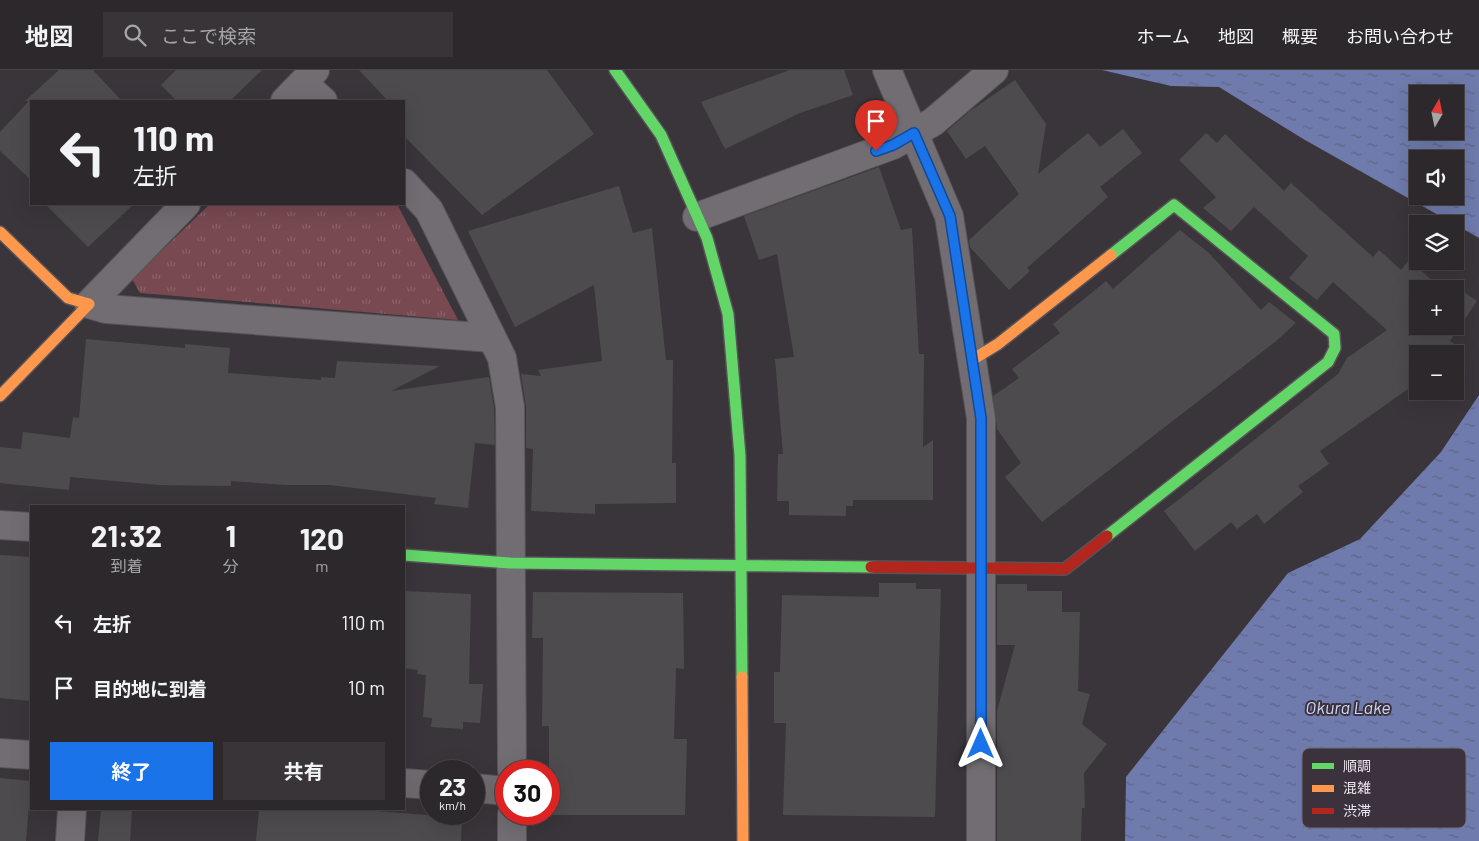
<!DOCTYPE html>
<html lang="ja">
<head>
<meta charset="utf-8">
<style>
	body { margin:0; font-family:Barlow,"Noto Sans JP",sans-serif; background:#383438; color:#f1f3f6; height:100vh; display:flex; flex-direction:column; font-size:19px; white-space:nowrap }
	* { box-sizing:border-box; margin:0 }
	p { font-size:16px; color:#a6a6a9 }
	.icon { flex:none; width:28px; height:28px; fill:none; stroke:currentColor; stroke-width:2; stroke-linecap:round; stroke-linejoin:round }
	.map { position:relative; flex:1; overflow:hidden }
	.side { position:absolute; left:30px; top:435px; width:375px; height:305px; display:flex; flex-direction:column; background:#2c282c; border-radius:0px; box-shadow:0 5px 20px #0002,0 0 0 1px #484448 }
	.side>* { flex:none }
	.hud { position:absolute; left:30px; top:30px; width:375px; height:105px; border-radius:0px; box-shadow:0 5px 20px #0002,0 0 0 1px #484448; background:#2c282c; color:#f1f3f6; overflow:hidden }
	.needle { width:32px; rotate:9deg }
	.fabs { position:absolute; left:1409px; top:15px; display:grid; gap:10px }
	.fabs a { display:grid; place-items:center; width:55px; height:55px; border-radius:0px; background:#2c282c; box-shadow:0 5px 20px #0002,0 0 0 1px #484448; font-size:25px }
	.speed { position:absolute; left:420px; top:690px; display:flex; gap:10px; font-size:25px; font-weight:700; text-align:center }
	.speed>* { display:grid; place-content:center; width:65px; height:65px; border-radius:50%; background:#2c282c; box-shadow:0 5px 20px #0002,0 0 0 1px #484448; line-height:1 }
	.speed small { font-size:12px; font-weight:400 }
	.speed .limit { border:8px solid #d22; background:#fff; color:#111 }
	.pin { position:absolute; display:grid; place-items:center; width:42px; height:42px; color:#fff; margin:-51px -21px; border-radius:50% 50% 50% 0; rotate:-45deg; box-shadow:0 0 5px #0007 }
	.pin .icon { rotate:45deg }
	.me { position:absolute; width:55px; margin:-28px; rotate:0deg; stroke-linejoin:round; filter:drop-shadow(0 0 4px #0008) }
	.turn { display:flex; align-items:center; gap:18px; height:105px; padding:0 20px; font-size:22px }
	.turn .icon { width:65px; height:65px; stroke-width:2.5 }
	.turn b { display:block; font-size:35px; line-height:42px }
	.eta { display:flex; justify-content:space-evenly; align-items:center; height:85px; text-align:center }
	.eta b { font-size:30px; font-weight:700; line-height:35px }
	.action { display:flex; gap:10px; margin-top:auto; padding:10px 20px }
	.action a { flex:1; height:58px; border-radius:0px; background:#1a73e8; color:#fff; font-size:20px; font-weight:700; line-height:58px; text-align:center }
	.action a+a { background:#383438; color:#f1f3f6 }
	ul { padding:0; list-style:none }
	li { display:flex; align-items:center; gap:15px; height:65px; padding:0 20px }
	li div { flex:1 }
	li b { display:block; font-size:19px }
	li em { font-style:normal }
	header { display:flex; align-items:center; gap:30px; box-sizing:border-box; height:70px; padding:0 25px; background:#2c282c; border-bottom:1px solid #484448 }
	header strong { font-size:24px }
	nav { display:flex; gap:28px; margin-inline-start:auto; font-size:18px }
	.search { width:350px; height:45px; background:#383438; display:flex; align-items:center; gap:12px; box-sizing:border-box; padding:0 18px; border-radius:0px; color:#a6a6a9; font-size:19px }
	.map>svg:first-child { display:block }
	.park { fill:url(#park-tufts) }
	.water { fill:url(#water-ripples); fill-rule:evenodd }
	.building { fill:#4e4b4f }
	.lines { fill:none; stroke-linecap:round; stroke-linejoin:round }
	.street-casing { stroke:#565257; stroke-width:30 }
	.fast-casing { stroke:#565257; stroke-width:14 }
	.slow-casing { stroke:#565257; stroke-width:14 }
	.jam-casing { stroke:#565257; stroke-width:14 }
	.street { stroke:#716d72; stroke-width:28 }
	.fast { stroke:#63d668; stroke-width:11 }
	.slow { stroke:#ff974d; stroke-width:11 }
	.jam { stroke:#b3261e; stroke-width:11 }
	.route-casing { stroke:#114b97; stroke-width:12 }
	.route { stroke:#1a73e8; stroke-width:9 }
	.labels { text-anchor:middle; stroke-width:4; stroke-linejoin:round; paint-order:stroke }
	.water-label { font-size:18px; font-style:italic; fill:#ccd6f6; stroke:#3b323d }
	.key { fill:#3b323d; stroke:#706872; stroke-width:1 }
	.key-label { font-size:14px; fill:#ede7ee }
</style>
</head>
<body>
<header>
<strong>地図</strong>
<div class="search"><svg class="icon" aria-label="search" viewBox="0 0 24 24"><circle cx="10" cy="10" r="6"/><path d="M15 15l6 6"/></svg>ここで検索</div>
<nav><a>ホーム</a><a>地図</a><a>概要</a><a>お問い合わせ</a></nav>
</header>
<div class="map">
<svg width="1479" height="771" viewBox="0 0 1479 771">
	<defs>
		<pattern id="park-tufts" width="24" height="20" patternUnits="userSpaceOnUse" patternTransform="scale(1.25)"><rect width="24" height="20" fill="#784950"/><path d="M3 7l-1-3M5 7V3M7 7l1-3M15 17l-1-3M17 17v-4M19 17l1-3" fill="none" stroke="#8c636a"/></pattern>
		<pattern id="water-ripples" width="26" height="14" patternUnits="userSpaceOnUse" patternTransform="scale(1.25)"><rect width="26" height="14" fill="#6e7bac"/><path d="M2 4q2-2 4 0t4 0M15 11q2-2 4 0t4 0" fill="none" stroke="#5e6584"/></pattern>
	</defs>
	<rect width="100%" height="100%" fill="#3a353a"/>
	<path class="park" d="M 210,134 L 397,134 L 458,250 L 140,223 L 132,209 Z"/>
	<path class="water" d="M 1102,0 L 1479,0 L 1479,168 L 1305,70 L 1219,17 L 1171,16 ZM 1418,24 L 1455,24 L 1455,61 L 1418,61 ZM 1418,89 L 1455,89 L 1455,126 L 1418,126 Z
		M 1479,325 L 1479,771 L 1125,771 L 1126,707 L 1288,503 L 1360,469 L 1441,382 Z"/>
	<path class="building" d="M 59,0 L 93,0 L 122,31 L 31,31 L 31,110 L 0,81 L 0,62 L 29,31 L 25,31 Z
		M 176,0 L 262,0 L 230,31 L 177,31 L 161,15 Z
		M 359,0 L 547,0 L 594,64 L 482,145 L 404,66 L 404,31 L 388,31 Z
		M 790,0 L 844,0 L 853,25 L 800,43 L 725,79 L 701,32 Z
		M 1015,10 L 1046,54 L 1038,104 L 1088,63 L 1100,77 L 1123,59 L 1142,83 L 1100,117 L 1108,127 L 1027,198 L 1030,201 L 1009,220 L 970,177 L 969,170 L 1019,124 L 985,76 L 966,89 L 947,61 L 970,41 Z
		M 1206,63 L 1217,73 L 1225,64 L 1284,121 L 1291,113 L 1373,187 L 1379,180 L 1401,200 L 1409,190 L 1442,219 L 1418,219 L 1418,256 L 1455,256 L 1455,219 L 1449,219 L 1452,214 L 1477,231 L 1450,271 L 1463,280 L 1455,286 L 1455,284 L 1418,284 L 1418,312 L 1320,381 L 1329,394 L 1298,416 L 1303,422 L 1264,454 L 1257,444 L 1237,459 L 1231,452 L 1195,481 L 1164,441 L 1338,304 L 1347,288 L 1387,260 L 1333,212 L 1317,230 L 1289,208 L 1308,186 L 1254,137 L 1231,161 L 1203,138 L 1216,127 L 1179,90 Z
		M 879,97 L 901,160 L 912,158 L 919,284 L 924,284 L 923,377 L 933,370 L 933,430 L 853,430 L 853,436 L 846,436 L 846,446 L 789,445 L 789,431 L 777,431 L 778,384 L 783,384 L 775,289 L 794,287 L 777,184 L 759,190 L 744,146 Z
		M 619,116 L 633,163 L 652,158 L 666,290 L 673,290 L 672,393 L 676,393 L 676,433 L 595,434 L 595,444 L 531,441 L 533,379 L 526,378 L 526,337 L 521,304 L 541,306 L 538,300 L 602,291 L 594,215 L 515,257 L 468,161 Z
		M 45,134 L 134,134 L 88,177 Z
		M 1180,160 L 1209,183 L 1261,240 L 1269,232 L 1296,253 L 1275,272 L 1042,452 L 1005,407 L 1021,393 L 997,359 L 993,326 L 1019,308 L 1012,299 L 1060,263 L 1053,254 L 1106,211 L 1113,219 Z
		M 86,269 L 185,278 L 185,274 L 230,278 L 228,303 L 321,310 L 321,307 L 335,308 L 337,291 L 440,296 L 391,321 L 489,307 L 494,338 L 495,375 L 475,373 L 468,438 L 434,434 L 436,428 L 330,415 L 285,415 L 231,411 L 231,416 L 159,415 L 70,407 L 69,420 L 0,413 L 0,377 L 21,379 L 23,362 L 70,368 L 73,347 L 79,348 Z
		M 0,485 L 31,487 L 31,631 L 0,628 Z
		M 879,513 L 916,513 L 916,519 L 941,519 L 935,747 L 783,745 L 786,653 L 774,653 L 774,602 L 780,602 L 782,525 L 879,527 Z
		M 997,514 L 1027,514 L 1027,521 L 1062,521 L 1062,542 L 1080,542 L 1078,621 L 1090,624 L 1082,654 L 1107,674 L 1084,703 L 1085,738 L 1082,738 L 1081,771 L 997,771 L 997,641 L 1015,575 L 997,575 Z
		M 404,521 L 471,524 L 469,614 L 483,614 L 480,653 L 463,652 L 463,659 L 431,657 L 432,648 L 423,647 L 426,605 L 417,604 L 418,600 L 404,598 Z
		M 533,522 L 683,523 L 684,599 L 676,598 L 674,669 L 687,669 L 685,745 L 549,745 L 549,656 L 542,656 L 543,568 L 532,568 Z
		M 0,708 L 31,711 L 26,771 L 0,771 Z
		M 101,739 L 132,739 L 130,771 L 98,771 Z
		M 259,739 L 352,739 L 462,748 L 461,771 L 256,771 Z"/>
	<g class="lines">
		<g class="street-casing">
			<path id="street" d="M 887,0 L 949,146 L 981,348 L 981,771
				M 303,13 L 323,31
				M 285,31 L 315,0
				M 404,113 L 429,140 L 502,288 L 510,337 L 512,701
				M 186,134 L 89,234 L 106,239 L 492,268
				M 697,147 L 893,75 L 933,52 L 994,0
				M 0,455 L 31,457
				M 0,683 L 31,685
				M 404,713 L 431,715
				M 474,718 L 506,721
				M 512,744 L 512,771
				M 70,771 L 72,739"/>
		</g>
		<g class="fast-casing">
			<path id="fast" d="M 615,0 L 661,65 L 707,168 L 728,244 L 740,386 L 742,607
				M 1107,466 L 1328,292 L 1335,278 L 1334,264 L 1174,135 L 1111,185
				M 404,485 L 510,493 L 871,497"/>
		</g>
		<g class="slow-casing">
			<path id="slow" d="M 0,162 L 68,228 L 89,234 L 0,326
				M 972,290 L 998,274 L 1111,185
				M 742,607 L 743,771"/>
		</g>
		<g class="jam-casing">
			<path id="jam" d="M 871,497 L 1065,499 L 1107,466"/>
		</g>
		<use href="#street" class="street"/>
		<use href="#fast" class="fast"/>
		<use href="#slow" class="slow"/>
		<use href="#jam" class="jam"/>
	</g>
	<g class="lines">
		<g class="route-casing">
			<path id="route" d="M 876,81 L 893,75 L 914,63 L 950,146 L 981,348 L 981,674"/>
		</g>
		<use href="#route" class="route"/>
	</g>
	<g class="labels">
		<g class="water-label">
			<text x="1348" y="644">Okura Lake</text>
		</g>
	</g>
	<rect x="1302" y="678" width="164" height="80" rx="8" class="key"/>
	<rect x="1312" y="693" width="22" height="6" fill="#63d668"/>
	<rect x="1312" y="715" width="22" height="7" fill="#ff974d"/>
	<rect x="1312" y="738" width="22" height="6" fill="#b3261e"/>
	<g class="key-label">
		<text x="1343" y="701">順調</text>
		<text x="1343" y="723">混雑</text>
		<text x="1343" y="746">渋滞</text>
	</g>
</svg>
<div class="fabs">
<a><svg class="needle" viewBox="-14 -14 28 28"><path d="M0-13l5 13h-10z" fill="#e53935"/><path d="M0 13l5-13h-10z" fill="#a6a6a9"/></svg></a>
<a><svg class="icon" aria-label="sound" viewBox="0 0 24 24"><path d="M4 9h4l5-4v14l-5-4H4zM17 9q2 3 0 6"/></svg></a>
<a><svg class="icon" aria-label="layers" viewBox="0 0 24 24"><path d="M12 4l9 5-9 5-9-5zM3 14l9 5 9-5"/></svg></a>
<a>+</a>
<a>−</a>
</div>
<div class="speed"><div>23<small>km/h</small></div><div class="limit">30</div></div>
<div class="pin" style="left:876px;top:81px;background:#d93025"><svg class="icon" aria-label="arrive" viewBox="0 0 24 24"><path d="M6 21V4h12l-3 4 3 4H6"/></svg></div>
<svg class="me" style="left:981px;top:674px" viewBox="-20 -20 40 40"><path d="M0-17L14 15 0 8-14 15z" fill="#1a73e8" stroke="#fff" stroke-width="4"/></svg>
<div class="hud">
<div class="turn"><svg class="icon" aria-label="left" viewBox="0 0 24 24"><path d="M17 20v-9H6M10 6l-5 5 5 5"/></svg><div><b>110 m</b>左折</div></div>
</div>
<section class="side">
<div class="eta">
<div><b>21:32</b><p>到着</p></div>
<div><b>1</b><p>分</p></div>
<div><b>120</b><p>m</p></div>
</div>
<ul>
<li><svg class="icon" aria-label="left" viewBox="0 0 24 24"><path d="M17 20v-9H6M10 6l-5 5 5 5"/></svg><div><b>左折</b></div><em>110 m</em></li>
<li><svg class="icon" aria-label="arrive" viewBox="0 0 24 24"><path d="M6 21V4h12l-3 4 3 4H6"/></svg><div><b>目的地に到着</b></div><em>10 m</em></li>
</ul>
<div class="action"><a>終了</a><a>共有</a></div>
</section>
</div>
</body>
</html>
